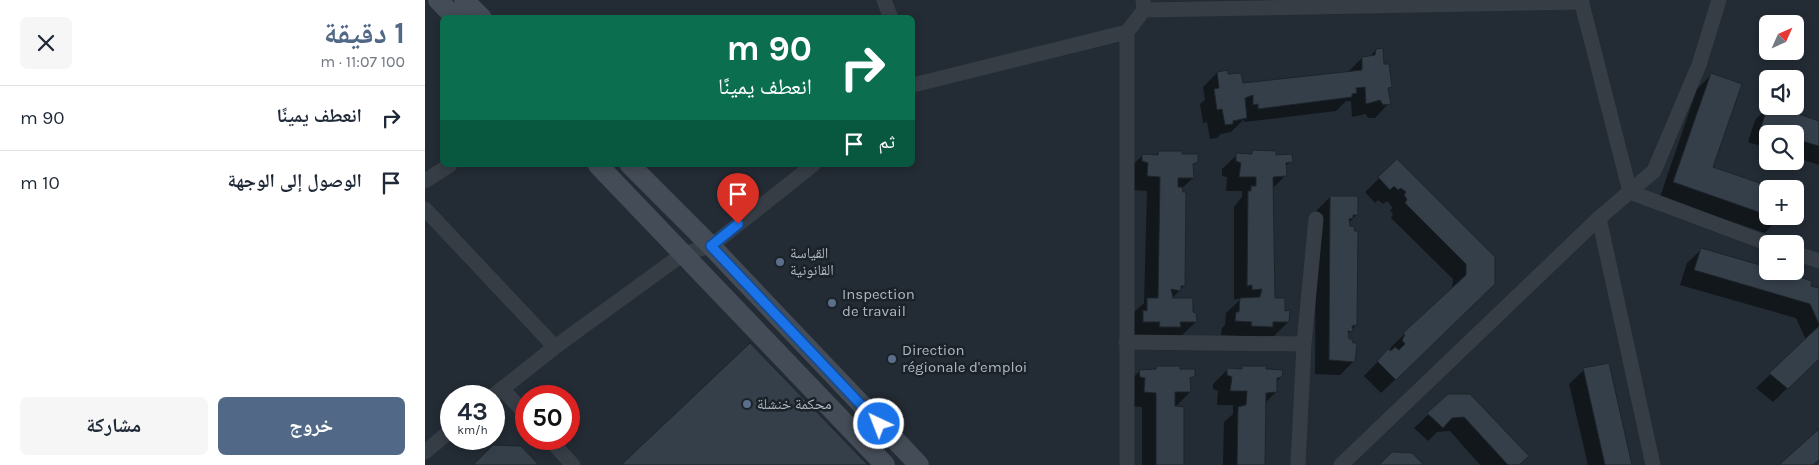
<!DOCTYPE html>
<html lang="ar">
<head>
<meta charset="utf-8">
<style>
	body { margin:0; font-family:Karla,"Noto Naskh Arabic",sans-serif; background:#f6f6f7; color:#1f2937; direction:rtl; height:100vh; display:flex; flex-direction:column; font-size:19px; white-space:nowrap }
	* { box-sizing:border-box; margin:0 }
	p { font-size:16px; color:#747a83 }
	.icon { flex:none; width:28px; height:28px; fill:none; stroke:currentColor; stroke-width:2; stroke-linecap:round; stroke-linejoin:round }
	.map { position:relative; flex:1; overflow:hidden; direction:ltr }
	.details { display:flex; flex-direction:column; background:#fff; width:425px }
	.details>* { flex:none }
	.hud { position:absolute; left:15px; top:15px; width:475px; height:152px; border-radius:8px; box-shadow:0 2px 8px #0003; direction:rtl; background:#0b6e4f; color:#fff; overflow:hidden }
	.needle { width:32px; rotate:45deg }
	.tools { position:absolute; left:1334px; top:15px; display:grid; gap:10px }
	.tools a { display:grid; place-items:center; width:45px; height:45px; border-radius:8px; background:#fff; box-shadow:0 2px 8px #0003; font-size:25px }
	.speed { position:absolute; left:15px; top:385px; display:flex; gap:10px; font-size:25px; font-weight:700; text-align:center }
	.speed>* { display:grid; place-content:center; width:65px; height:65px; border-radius:50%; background:#fff; box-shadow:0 2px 8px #0003; line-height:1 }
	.speed small { font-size:12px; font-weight:400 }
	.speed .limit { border:8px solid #d22; background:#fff; color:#111 }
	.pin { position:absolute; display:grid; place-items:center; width:42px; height:42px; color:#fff; margin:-51px -21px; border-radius:50% 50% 50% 0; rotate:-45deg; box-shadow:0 0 5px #0007 }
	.pin .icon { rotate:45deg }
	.me { position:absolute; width:55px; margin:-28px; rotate:317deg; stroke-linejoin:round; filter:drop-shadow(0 0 4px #0008) }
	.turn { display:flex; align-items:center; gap:18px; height:105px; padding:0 20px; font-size:22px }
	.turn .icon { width:65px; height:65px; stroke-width:2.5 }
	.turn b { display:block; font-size:35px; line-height:42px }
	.then { display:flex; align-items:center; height:48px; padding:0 20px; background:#0003; gap:10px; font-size:19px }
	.round { display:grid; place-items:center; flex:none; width:52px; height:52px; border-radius:8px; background:#f6f6f7 }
	.head { display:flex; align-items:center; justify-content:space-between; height:85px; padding:0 20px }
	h1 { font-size:30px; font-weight:700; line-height:38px; color:#516887 }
	.cta { display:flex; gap:10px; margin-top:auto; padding:10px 20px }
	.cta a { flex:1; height:58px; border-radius:8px; background:#516887; color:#fff; font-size:20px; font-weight:700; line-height:58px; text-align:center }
	.cta a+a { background:#f6f6f7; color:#1f2937 }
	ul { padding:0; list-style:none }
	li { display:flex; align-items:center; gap:15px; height:65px; padding:0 20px; border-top:1px solid #e0e1e3 }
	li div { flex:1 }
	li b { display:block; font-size:19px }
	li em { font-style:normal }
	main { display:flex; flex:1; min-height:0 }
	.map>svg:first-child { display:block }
	.shadow { fill:#0007 }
	.building { fill:#353f4a; stroke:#1d242b }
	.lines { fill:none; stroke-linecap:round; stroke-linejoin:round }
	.street { stroke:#363d45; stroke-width:15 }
	.secondary { stroke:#444c57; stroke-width:20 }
	.route-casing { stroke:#114b97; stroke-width:12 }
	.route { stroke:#1a73e8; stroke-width:9 }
	.service-dot { fill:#5c6f8a; stroke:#1b2229; stroke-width:2 }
	.labels { text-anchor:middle; stroke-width:5; stroke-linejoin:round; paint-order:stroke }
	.poi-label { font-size:15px; fill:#b0b8c1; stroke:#1b2229; text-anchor:start }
</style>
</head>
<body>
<main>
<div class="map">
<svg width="1394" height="465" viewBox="0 0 1394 465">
	<rect width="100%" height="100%" fill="#232b34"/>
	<path class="shadow" d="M 951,50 L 965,87 L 962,90 L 964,103 L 950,118 L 943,118 L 941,114 L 927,117 L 926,101 L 921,101 L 911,111 L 819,122 L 819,119 L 806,132 L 796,134 L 792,138 L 785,139 L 782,122 L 778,123 L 775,104 L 780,100 L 778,87 L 792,73 L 802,76 L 817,85 L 922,73 L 937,58 L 944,57 Z
		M 1286,75 L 1287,167 L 1342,189 L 1342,216 L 1355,216 L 1340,233 L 1235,197 L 1272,89 Z
		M 1344,106 L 1394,122 L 1394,165 L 1370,157 L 1370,134 L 1342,134 L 1342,148 L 1323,142 L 1330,120 Z
		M 734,152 L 756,156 L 772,162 L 767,166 L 768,178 L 756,189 L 759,286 L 746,299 L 767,313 L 771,322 L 756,336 L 704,336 L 708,313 L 719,303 L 722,191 L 708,190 L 703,169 L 718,155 L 730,156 Z
		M 828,152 L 866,161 L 860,167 L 860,176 L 847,189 L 849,299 L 859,313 L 863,322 L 849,336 L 837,336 L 832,341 L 814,336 L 796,335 L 797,328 L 800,325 L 801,313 L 816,299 L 809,299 L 809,207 L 817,197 L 817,191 L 801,191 L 802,177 L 797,176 L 797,169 L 812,155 L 824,155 Z
		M 972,161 L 1069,257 L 1054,299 L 956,393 L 939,376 L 964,350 L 968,353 L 965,348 L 1027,289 L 1028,279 L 966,218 L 968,214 L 965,210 L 968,208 L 962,201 L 958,204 L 953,200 L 950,203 L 940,192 Z
		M 905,197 L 932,214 L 924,223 L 931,325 L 922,335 L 929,361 L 915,375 L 890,374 L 891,211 Z
		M 1277,249 L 1342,269 L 1342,271 L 1394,289 L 1394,357 L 1348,402 L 1331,388 L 1381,340 L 1371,318 L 1255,285 L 1262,263 Z
		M 731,367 L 754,370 L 768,375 L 764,380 L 765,392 L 750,407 L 758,465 L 717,465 L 717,407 L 706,406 L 700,385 L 715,371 L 728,370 Z
		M 818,367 L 840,370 L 856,377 L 851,382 L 851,392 L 840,403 L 838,465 L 798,465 L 799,422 L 808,414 L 808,405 L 792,405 L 793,391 L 788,389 L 788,384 L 803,369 L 815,370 Z
		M 1159,370 L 1206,465 L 1163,465 L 1144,384 Z
		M 1023,396 L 1093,465 L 1055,465 L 1025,431 L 1012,432 L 1003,441 L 989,428 Z"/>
	<path class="building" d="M 958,48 L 959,64 L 964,64 L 967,87 L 963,88 L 966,104 L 958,105 L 955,100 L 941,104 L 940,87 L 931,88 L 932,93 L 927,94 L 927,97 L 833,109 L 833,104 L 828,105 L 828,95 L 820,98 L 822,118 L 808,121 L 808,124 L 800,125 L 797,109 L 792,110 L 789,89 L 794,88 L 792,72 L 803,70 L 803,74 L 816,73 L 818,83 L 937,70 L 937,57 L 950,55 L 951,49 Z
		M 1286,73 L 1317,84 L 1288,167 L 1352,189 L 1342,189 L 1342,215 L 1248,182 Z
		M 1343,106 L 1351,106 L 1394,121 L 1394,146 L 1370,139 L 1370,134 L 1355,134 L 1336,127 Z
		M 827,150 L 851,151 L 851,155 L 867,154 L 868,162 L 861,163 L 862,176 L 848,177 L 850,298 L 860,298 L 860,311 L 865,310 L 864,322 L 848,322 L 848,327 L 826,326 L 827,322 L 810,321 L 811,312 L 814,312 L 815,298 L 835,297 L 837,289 L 827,290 L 827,285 L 822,286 L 823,191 L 826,191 L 826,186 L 831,186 L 831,177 L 814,177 L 816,163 L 811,161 L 811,153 L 827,154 Z
		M 733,151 L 757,151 L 757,154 L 773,154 L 773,162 L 768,164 L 769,178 L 753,178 L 753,187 L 757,187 L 758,192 L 761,192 L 760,286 L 756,286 L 756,291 L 746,289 L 748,298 L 768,298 L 768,312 L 771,313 L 772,322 L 755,322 L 756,327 L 734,327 L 735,322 L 718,322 L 718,310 L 722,311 L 722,298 L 733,298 L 735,177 L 722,176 L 723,163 L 717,161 L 717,154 L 733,155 Z
		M 972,159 L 1070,257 L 1070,284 L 971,380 L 952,361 L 963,349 L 966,351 L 970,347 L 974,350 L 980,344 L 977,340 L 980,335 L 978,333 L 1041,275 L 1041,264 L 980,203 L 982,199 L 979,195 L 981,192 L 976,188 L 973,190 L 969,186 L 965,190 L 953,177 Z
		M 905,196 L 933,196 L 933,215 L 928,215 L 928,218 L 924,219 L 925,226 L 930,227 L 929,231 L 933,231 L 932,325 L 927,326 L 928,332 L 923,331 L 924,339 L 927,339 L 928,343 L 932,343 L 930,362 L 904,360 Z
		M 1276,248 L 1342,267 L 1342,271 L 1355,271 L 1387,281 L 1386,286 L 1394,288 L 1394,324 L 1385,304 L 1269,270 Z
		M 1394,326 L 1394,359 L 1363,389 L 1344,373 Z
		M 325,343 L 443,465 L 196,465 Z
		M 1184,363 L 1207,465 L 1180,465 L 1158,368 Z
		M 731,366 L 755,366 L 755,369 L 770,369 L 770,376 L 765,378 L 766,392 L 750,392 L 750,406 L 759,407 L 759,465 L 731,465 L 731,393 L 719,392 L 720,378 L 715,377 L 714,370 L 731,369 Z
		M 817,366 L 841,366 L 841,369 L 858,370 L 857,377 L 852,378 L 852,392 L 841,393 L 840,465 L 812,465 L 813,407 L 821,405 L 822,391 L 805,391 L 807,377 L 802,375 L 802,368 L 817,369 Z
		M 1023,394 L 1045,394 L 1104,456 L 1094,465 L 1083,465 L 1039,417 L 1027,418 L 1018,428 L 1002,413 Z
		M 1394,429 L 1394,460 L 1388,465 L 1354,465 Z
		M 68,445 L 96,446 L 114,465 L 48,465 Z
		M 967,452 L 987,453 L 999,465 L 954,465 Z"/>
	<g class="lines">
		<path class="street" d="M 459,0 L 466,18
			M 1156,0 L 1205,192
			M 719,10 L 1157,2
			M 488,85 L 702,32
			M 0,181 L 25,165
			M 1205,192 L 1344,244
			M 0,209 L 130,347
			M 1174,218 L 1228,465
			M 1370,253 L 1394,261
			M 701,342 L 879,344
			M 77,389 L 101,414
			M 68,396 L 130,347 L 258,254 L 286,246 L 388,165
			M 124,439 L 148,465
			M 0,452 L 26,430
			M 702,465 L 702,32 L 719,10 L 718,0
			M 873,465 L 879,344 L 891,219
			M 916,465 L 1174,218 L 1229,171 L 1274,65 L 1294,0"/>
		<path class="secondary" d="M 13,0 L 30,18
			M 39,0 L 57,18
			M 173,165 L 460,465
			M 205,165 L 286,246 L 494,465"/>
	</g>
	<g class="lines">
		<g class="route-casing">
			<path id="route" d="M 313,224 L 286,246 L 454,424"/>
		</g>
		<use href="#route" class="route"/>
	</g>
	<g class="service-dot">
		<circle cx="355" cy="262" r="5"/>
		<circle cx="407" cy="303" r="5"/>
		<circle cx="467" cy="359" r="5"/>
		<circle cx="322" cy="404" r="5"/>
	</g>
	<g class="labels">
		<g class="poi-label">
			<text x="365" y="258">القياسة<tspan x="365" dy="17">القانونية</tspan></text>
			<text x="417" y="299">Inspection<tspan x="417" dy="17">de travail</tspan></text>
			<text x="477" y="355">Direction<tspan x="477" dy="17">régionale d'emploi</tspan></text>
			<text x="332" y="409">محكمة خنشلة</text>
		</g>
	</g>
</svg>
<div class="tools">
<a><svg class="needle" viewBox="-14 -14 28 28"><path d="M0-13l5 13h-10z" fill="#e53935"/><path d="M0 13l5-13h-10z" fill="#747a83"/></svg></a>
<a><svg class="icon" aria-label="sound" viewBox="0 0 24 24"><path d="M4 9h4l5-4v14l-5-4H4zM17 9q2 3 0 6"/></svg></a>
<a><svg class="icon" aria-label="search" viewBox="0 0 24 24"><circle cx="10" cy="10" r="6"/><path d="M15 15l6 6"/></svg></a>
<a>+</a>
<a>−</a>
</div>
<div class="speed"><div>43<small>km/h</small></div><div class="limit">50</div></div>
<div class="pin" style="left:313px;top:224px;background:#d93025"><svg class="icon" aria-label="arrive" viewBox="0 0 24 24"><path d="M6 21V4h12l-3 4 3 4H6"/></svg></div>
<svg class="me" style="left:454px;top:424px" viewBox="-20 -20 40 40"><circle r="17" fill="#1a73e8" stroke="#fff" stroke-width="3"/><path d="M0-11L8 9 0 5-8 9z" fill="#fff"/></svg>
<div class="hud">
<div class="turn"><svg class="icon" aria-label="right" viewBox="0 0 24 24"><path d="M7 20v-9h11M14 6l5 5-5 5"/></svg><div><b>90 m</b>انعطف يمينًا</div></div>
<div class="then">ثم<svg class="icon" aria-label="arrive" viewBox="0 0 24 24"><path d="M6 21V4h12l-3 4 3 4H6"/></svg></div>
</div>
</div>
<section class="details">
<div class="head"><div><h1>1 دقيقة</h1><p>100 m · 11:07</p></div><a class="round"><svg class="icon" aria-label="close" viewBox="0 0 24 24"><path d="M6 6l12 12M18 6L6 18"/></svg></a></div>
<ul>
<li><svg class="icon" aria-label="right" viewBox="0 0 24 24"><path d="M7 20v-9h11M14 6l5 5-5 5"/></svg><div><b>انعطف يمينًا</b></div><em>90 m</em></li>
<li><svg class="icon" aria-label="arrive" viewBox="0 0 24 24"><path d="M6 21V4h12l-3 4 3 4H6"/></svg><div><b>الوصول إلى الوجهة</b></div><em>10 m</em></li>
</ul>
<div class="cta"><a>خروج</a><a>مشاركة</a></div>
</section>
</main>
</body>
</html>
